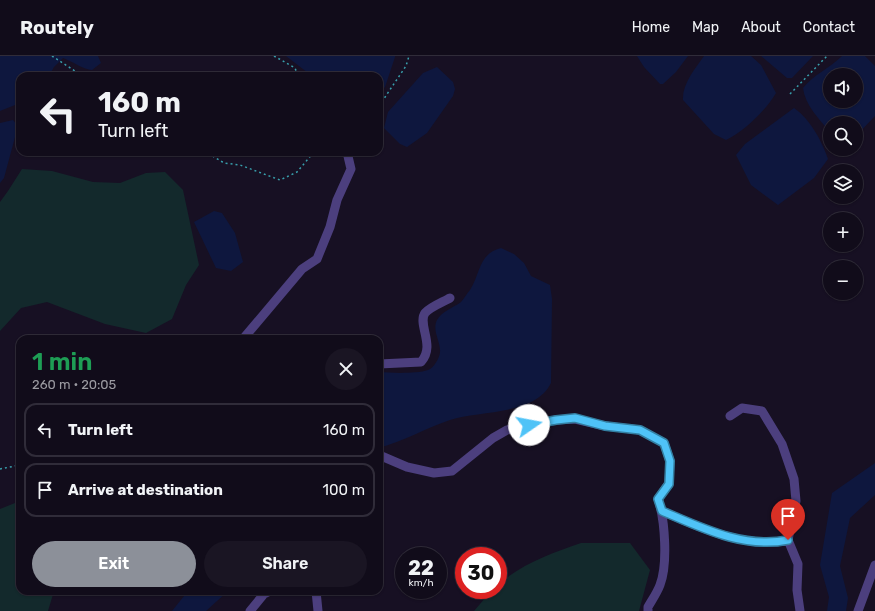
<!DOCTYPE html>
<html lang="en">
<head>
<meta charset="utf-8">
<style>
	body { margin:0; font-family:Rubik,sans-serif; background:#1a1523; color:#f1f3f6; height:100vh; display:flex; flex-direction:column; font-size:15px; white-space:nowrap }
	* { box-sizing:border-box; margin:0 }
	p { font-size:13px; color:#9c9ba2 }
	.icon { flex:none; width:22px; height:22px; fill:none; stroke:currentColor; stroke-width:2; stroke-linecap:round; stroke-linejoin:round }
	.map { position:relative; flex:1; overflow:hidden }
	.details { position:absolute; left:16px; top:279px; width:367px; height:260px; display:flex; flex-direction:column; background:#110c1a; border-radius:12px; box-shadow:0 1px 3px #0004,0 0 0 1px #302c39 }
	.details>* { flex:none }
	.hud { position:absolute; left:16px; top:16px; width:367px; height:84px; border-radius:12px; box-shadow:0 1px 3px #0004,0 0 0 1px #302c39; background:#110c1a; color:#f1f3f6; overflow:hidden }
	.fabs { position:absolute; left:823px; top:12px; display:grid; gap:8px }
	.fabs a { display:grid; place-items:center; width:40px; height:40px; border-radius:50%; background:#110c1a; box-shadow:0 1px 3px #0004,0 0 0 1px #302c39; font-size:20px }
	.speed { position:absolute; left:395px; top:491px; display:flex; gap:8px; font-size:20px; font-weight:700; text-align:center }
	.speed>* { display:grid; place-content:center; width:52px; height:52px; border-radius:50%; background:#110c1a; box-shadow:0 1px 3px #0004,0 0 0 1px #302c39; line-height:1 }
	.speed small { font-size:10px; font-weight:400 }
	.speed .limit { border:6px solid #d22; background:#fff; color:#111 }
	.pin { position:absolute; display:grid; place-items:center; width:34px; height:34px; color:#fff; margin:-41px -17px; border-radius:50% 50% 50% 0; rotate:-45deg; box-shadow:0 0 4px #0007 }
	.pin .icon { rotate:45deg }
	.me { position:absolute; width:44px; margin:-22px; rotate:78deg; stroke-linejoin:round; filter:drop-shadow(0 0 3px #0008) }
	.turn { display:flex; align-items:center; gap:14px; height:84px; padding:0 16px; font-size:18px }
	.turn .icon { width:52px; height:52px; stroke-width:2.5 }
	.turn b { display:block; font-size:28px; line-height:34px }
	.round { display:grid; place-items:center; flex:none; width:42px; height:42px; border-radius:21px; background:#1a1523 }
	.head { display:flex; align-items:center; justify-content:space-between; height:68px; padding:0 16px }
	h1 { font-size:24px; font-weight:600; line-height:30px; color:#1e9e55 }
	.cta { display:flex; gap:8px; margin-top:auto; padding:8px 16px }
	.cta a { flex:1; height:46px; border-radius:24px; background:#8c9099; color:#fff; font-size:16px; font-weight:600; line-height:46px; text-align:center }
	.cta a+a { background:#1a1523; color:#f1f3f6 }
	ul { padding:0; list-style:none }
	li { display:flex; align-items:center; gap:12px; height:54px; margin:0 8px 6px; padding:0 8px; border:2px solid #302c39; border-radius:12px }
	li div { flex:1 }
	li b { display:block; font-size:15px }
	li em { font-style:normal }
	header { display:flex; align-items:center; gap:24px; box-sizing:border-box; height:56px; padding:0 20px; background:#110c1a; border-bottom:1px solid #302c39 }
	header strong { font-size:19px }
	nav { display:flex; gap:22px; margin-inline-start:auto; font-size:14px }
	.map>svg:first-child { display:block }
	.green { fill:#13292c }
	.water { fill:#0e173e; fill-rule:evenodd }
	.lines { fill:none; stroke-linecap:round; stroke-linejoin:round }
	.path { stroke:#389fac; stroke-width:1.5; stroke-dasharray:2 3; stroke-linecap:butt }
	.minor { stroke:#4c3f7e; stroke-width:9 }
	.route-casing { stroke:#337fa1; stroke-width:10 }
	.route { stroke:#4fc3f7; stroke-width:7 }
</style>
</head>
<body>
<header>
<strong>Routely</strong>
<nav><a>Home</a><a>Map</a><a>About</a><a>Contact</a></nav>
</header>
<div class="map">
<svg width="875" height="555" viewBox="0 0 875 555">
	<rect width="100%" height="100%" fill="#171023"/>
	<path class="green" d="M 22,113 L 52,115 L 93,126 L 120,127 L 146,117 L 165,116 L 183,134 L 199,209 L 186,229 L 172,263 L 146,277 L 105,268 L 47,246 L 21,252 L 0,275 L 0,146 L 8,135 Z
		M 20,445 L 20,535 L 54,535 L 48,555 L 0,555 L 0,453 Z
		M 581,487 L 630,487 L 650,514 L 639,555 L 474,555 L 492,534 L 498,534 L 498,529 C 521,508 552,497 581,487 Z"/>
	<path class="water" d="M 0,0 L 98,0 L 101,7 L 92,14 C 84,14 72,5 63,2 L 54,11 L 49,20 L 20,20 L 20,47 L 0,55 Z
		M 286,0 L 395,0 L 395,1 L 385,31 L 379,37 L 379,20 L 312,20 Z
		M 637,0 L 688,0 L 676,16 L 663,28 L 660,28 L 644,11 Z
		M 704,0 L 751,0 L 761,9 L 776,37 C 766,54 744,76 726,84 L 714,78 L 683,44 C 682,28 695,13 704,0 Z
		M 761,0 L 813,0 L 792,22 L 787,22 Z
		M 842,0 L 865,0 L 875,10 L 875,60 L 856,80 L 856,67 L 830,67 L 830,76 C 819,63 805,49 803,32 C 813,19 830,12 842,0 ZM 830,19 L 856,19 L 856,45 L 830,45 Z
		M 437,11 L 453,26 L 455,33 L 453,40 L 427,77 L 407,91 L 400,88 L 384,72 L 388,56 L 423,17 Z
		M 794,52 C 810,63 822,85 828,103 L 814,122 L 778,149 L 751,129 L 736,99 L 745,88 Z
		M 13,64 L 18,70 L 4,122 L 0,127 L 0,67 Z
		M 214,155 L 222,157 L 235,177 L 243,206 L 231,215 L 216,212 L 194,166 Z
		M 501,192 L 514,198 L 524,207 L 531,220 L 550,229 L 552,243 L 551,327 C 535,360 479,354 450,364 C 426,372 404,385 379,392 L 379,316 C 391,317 416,318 428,314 C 434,312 441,300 440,294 C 440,285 432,274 437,264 C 442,255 453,252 461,246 C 464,243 467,237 470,234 C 481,217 478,198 501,192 Z
		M 875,407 L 875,439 L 850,462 L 840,510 L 848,542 L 846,555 L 827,555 L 829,541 L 820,509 L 832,437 Z
		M 188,535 L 228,535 L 206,555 L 172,555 Z"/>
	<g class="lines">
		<path class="path" d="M 52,0 L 78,17 L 85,20
			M 274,0 L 295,12 L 298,20
			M 790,38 L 827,0
			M 379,50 L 406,10 L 409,0
			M 210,96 L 211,99 L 224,107 L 240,109 L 280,124 L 297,116 L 314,96
			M 0,413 L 20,409"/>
		<path class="minor" d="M 243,283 L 302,213 L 317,203 L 330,171 L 337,144 L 351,113 L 347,96
			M 379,308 L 421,306 C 436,290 417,268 425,257 C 430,251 443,246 450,242
			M 730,360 L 742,352 L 762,355 L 782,388 L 794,423 L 796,445 L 788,484 L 798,508 L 797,534 L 800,555
			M 379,399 L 407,411 L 434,417 L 452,415 L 493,382 L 507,374 L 556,364 L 575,363 L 605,370 L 640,374 L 664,387 L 670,405 L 669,427 L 658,443 C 665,464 668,508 660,529 C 657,537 652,544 648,551 L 648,555
			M 662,455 C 702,472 744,493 788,484
			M 316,535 L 318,555
			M 250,555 L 264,538 L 270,535
			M 858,555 L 875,509"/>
	</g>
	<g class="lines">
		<g class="route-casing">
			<path id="route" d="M 529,369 L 556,364 L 575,362 L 605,370 L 640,374 L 664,387 L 670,405 L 669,428 L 658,443 L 662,455 C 702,472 744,493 788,484"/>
		</g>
		<use href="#route" class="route"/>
	</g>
</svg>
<div class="fabs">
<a><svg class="icon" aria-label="sound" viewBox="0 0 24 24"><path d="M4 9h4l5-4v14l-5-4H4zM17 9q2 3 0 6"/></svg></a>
<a><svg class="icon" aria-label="search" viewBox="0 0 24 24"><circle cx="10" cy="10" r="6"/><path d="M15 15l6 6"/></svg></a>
<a><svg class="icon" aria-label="layers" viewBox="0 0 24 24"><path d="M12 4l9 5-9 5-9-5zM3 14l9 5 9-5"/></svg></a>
<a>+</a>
<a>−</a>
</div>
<div class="speed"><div>22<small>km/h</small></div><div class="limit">30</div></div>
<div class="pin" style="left:788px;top:484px;background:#d93025"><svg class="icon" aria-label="arrive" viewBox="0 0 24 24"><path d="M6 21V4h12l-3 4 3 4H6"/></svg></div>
<svg class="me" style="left:529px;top:369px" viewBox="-20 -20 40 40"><circle r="19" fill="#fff"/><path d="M0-13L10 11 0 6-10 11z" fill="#4fc3f7"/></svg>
<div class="hud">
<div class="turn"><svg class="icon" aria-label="left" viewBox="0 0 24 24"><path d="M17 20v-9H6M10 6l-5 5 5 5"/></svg><div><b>160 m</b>Turn left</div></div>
</div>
<section class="details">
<div class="head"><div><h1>1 min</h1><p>260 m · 20:05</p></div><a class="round"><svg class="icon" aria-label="close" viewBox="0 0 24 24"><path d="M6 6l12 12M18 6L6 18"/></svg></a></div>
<ul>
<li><svg class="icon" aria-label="left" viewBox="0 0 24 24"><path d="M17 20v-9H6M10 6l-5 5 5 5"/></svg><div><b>Turn left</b></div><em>160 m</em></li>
<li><svg class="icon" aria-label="arrive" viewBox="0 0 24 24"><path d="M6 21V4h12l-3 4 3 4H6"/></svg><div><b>Arrive at destination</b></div><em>100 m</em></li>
</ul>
<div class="cta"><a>Exit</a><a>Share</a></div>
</section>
</div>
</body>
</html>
